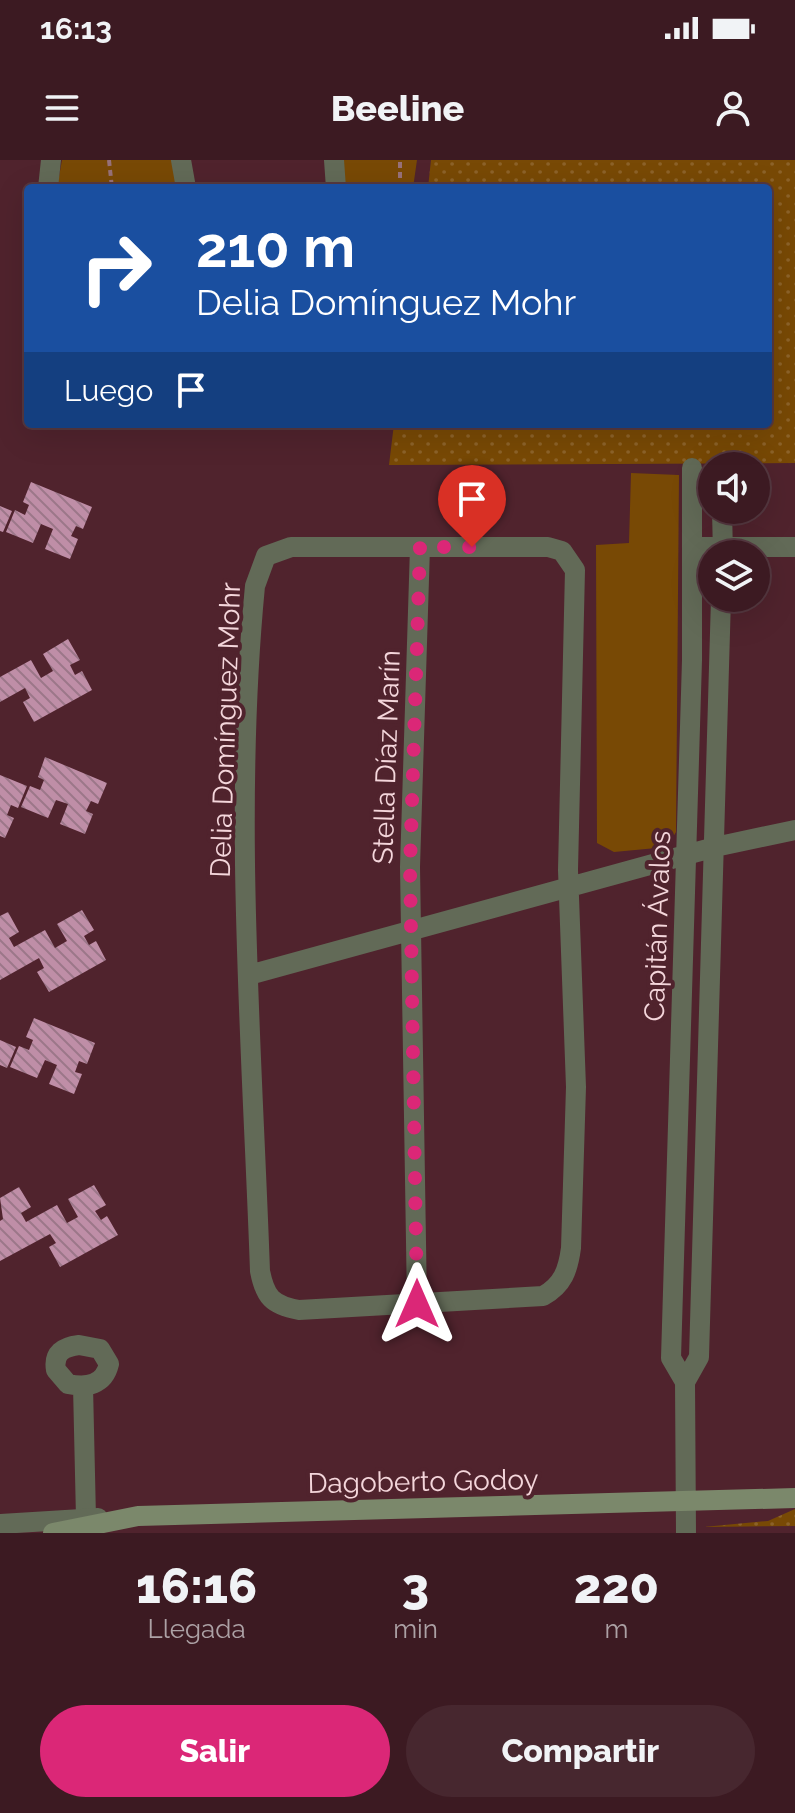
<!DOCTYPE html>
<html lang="es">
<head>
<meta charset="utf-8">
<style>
	body { margin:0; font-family:Raleway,sans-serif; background:#47272f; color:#f1f3f6; height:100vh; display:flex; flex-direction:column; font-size:30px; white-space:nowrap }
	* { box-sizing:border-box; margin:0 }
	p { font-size:26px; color:#aca1a5 }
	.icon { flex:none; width:44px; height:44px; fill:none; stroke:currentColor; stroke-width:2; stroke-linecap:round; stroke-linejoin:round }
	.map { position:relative; height:1373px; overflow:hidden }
	.sheet { display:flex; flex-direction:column; background:#3c1a22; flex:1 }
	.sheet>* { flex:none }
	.hud { position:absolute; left:24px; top:24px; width:748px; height:244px; border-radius:8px; box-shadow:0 8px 32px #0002,0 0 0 2px #553840; background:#1a4fa0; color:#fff; overflow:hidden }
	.buttons { position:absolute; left:698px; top:292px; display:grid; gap:16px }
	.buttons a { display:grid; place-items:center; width:72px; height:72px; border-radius:50%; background:#3c1a22; box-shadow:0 8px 32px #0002,0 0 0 2px #553840; font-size:40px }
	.pin { position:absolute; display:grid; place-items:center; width:68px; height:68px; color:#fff; margin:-82px -34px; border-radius:50% 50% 50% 0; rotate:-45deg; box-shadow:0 0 8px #0007 }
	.pin .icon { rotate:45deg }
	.me { position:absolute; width:88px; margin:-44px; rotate:0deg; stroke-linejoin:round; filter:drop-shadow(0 0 6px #0008) }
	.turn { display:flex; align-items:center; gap:28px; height:168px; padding:0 40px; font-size:36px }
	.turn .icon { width:104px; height:104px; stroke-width:2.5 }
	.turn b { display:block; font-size:56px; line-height:68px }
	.then { display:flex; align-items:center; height:76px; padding:0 40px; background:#0003; gap:16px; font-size:30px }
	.eta { display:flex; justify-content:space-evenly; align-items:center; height:136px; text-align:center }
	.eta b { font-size:48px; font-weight:800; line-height:56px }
	.button { display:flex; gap:16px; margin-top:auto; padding:16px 40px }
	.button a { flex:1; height:92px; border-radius:48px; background:#db2777; color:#fff; font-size:32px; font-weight:800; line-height:92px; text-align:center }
	.button a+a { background:#47272f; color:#f1f3f6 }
	.status { display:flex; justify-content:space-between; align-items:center; height:56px; padding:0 40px; background:#3c1a22; direction:ltr }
	.status svg { height:22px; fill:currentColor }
	header { display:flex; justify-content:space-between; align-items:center; height:104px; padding:0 40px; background:#3c1a22; font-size:36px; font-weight:800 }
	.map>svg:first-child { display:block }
	.grass { fill:url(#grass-dots) }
	.park { fill:#784905 }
	.building { fill:url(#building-back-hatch) }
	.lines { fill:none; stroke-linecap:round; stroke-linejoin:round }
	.path { stroke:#977179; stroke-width:4; stroke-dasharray:6 4; stroke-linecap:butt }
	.minor { stroke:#626a57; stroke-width:20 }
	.tertiary { stroke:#626a57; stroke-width:20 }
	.secondary { stroke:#7b886b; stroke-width:20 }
	.route { stroke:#db2777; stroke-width:14; stroke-dasharray:0 25.2 }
	.labels { text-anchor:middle; stroke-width:8; stroke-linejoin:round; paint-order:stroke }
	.street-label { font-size:28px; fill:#f4d6db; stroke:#50232d }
</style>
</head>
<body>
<div class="status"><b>16:13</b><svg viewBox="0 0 49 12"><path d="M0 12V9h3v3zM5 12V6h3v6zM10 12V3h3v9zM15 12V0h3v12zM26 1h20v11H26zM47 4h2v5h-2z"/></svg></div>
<header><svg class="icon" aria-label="menu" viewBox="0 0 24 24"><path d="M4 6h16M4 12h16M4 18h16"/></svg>Beeline<svg class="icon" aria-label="person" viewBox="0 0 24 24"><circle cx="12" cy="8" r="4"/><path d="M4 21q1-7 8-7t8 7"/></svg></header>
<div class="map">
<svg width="795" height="1373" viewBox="0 0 795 1373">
	<defs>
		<pattern id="grass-dots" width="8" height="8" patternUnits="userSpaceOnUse" patternTransform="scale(2)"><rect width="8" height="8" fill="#784905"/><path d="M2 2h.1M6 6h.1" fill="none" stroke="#8c6229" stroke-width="1.8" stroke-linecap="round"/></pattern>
		<pattern id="building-back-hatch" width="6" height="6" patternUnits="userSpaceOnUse" patternTransform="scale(2)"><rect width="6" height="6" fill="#bf8ea7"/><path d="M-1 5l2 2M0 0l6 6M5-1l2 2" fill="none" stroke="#9c7789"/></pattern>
	</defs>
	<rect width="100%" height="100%" fill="#50232d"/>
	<path class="grass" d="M 431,0 L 795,0 L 795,303 L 389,305 L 394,264 L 768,264 L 768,28 L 428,28 Z
		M 795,1349 L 795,1366 L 703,1367 L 768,1361 Z"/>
	<path class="park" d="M 62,0 L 176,0 L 181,28 L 57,28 Z
		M 340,0 L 417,0 L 413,28 L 344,28 Z
		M 631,313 L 679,315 L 676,672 L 667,687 L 614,692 L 597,683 L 596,385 L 629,383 Z"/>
	<path class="building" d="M 31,322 L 92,347 L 83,369 L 76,366 L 71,376 L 78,379 L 70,399 L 45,389 L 53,369 L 41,364 L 33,383 L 6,372 L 15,350 L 25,355 L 29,345 L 23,342 Z
		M 0,346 L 12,351 L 3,372 L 0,371 Z
		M 68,479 L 80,500 L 70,505 L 75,515 L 82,511 L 92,530 L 34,562 L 23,542 L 30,538 L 25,528 L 0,542 L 0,517 L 31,500 L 41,518 L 53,511 L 43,494 Z
		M 45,597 L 107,623 L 98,644 L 91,641 L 86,651 L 93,654 L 85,674 L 60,664 L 68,644 L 56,640 L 48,658 L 21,647 L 30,626 L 40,630 L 44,620 L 38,617 Z
		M 0,615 L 27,626 L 18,648 L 11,645 L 7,655 L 14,658 L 5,678 L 0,676 Z
		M 82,750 L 94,770 L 84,776 L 89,785 L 96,781 L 106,800 L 49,832 L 37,812 L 44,808 L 39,798 L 0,820 L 0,756 L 8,752 L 19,772 L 9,778 L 14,787 L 45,770 L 55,788 L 67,781 L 57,764 Z
		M 34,858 L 95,883 L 87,904 L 79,901 L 75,912 L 82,914 L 74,934 L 49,924 L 57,905 L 45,900 L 37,918 L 10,907 L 19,886 L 29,890 L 33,880 L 26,877 Z
		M 0,880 L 16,887 L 7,908 L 0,905 Z
		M 94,1025 L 106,1045 L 95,1051 L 101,1060 L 107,1056 L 118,1075 L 60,1107 L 49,1087 L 56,1083 L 50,1074 L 0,1101 L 0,1061 L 3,1059 L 0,1038 L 19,1027 L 31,1047 L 21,1053 L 26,1062 L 57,1045 L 67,1063 L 78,1057 L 68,1039 Z"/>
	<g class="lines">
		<path class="path" d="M 109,0 L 112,28
			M 400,28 L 400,0"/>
		<path class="minor" d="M 181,0 L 186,28
			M 334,0 L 336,28
			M 48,28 L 51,0
			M 722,350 L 723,394
			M 291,387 L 548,387 L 562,391 L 575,410 L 568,710 L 576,927 L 571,1088 C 568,1110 563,1125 543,1136 L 299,1150 C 272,1145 265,1137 260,1111 C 252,884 233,653 255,426 L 266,396 Z
			M 693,387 L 795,387
			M 249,815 L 715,687 L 795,670
			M 417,1144 L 410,707 L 420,387
			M 79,1185 L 100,1189 L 109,1204 C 104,1225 87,1228 68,1224 L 56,1210 C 53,1193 63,1187 79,1185 Z
			M 685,1222 L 671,1198 L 692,500 L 692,308
			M 83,1226 L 86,1358
			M 686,1373 L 685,1222 L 699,1197 L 721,438"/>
		<path class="tertiary" d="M 0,1364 L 98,1358"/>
		<path class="secondary" d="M 53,1373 L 138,1356 L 795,1338"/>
	</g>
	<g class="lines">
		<path class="route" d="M 417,1144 L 410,707 L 420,387 L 472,387"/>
	</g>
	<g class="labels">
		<g class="street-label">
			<text transform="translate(225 570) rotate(-88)" y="10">Delia Domínguez Mohr</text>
			<text transform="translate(386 597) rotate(-88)" y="10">Stella Díaz Marín</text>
			<text transform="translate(657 766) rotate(-88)" y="10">Capitán Ávalos</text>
			<text transform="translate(423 1321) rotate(-1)" y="10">Dagoberto Godoy</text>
		</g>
	</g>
</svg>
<div class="buttons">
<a><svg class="icon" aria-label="sound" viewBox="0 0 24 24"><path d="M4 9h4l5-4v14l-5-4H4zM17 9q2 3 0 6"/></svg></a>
<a><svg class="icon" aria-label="layers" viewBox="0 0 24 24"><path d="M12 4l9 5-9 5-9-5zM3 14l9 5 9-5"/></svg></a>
</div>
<div class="pin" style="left:472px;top:387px;background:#d93025"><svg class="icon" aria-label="arrive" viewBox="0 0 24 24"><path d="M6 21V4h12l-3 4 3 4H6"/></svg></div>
<svg class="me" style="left:417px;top:1144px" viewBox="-20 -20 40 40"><path d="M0-17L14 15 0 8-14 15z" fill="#db2777" stroke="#fff" stroke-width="4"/></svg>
<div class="hud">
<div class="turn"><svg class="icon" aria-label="right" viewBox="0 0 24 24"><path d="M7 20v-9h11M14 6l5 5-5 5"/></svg><div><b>210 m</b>Delia Domínguez Mohr</div></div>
<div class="then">Luego<svg class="icon" aria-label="arrive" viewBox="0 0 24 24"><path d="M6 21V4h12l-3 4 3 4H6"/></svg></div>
</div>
</div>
<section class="sheet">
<div class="eta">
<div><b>16:16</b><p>Llegada</p></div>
<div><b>3</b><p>min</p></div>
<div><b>220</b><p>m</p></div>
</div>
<div class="button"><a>Salir</a><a>Compartir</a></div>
</section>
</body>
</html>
